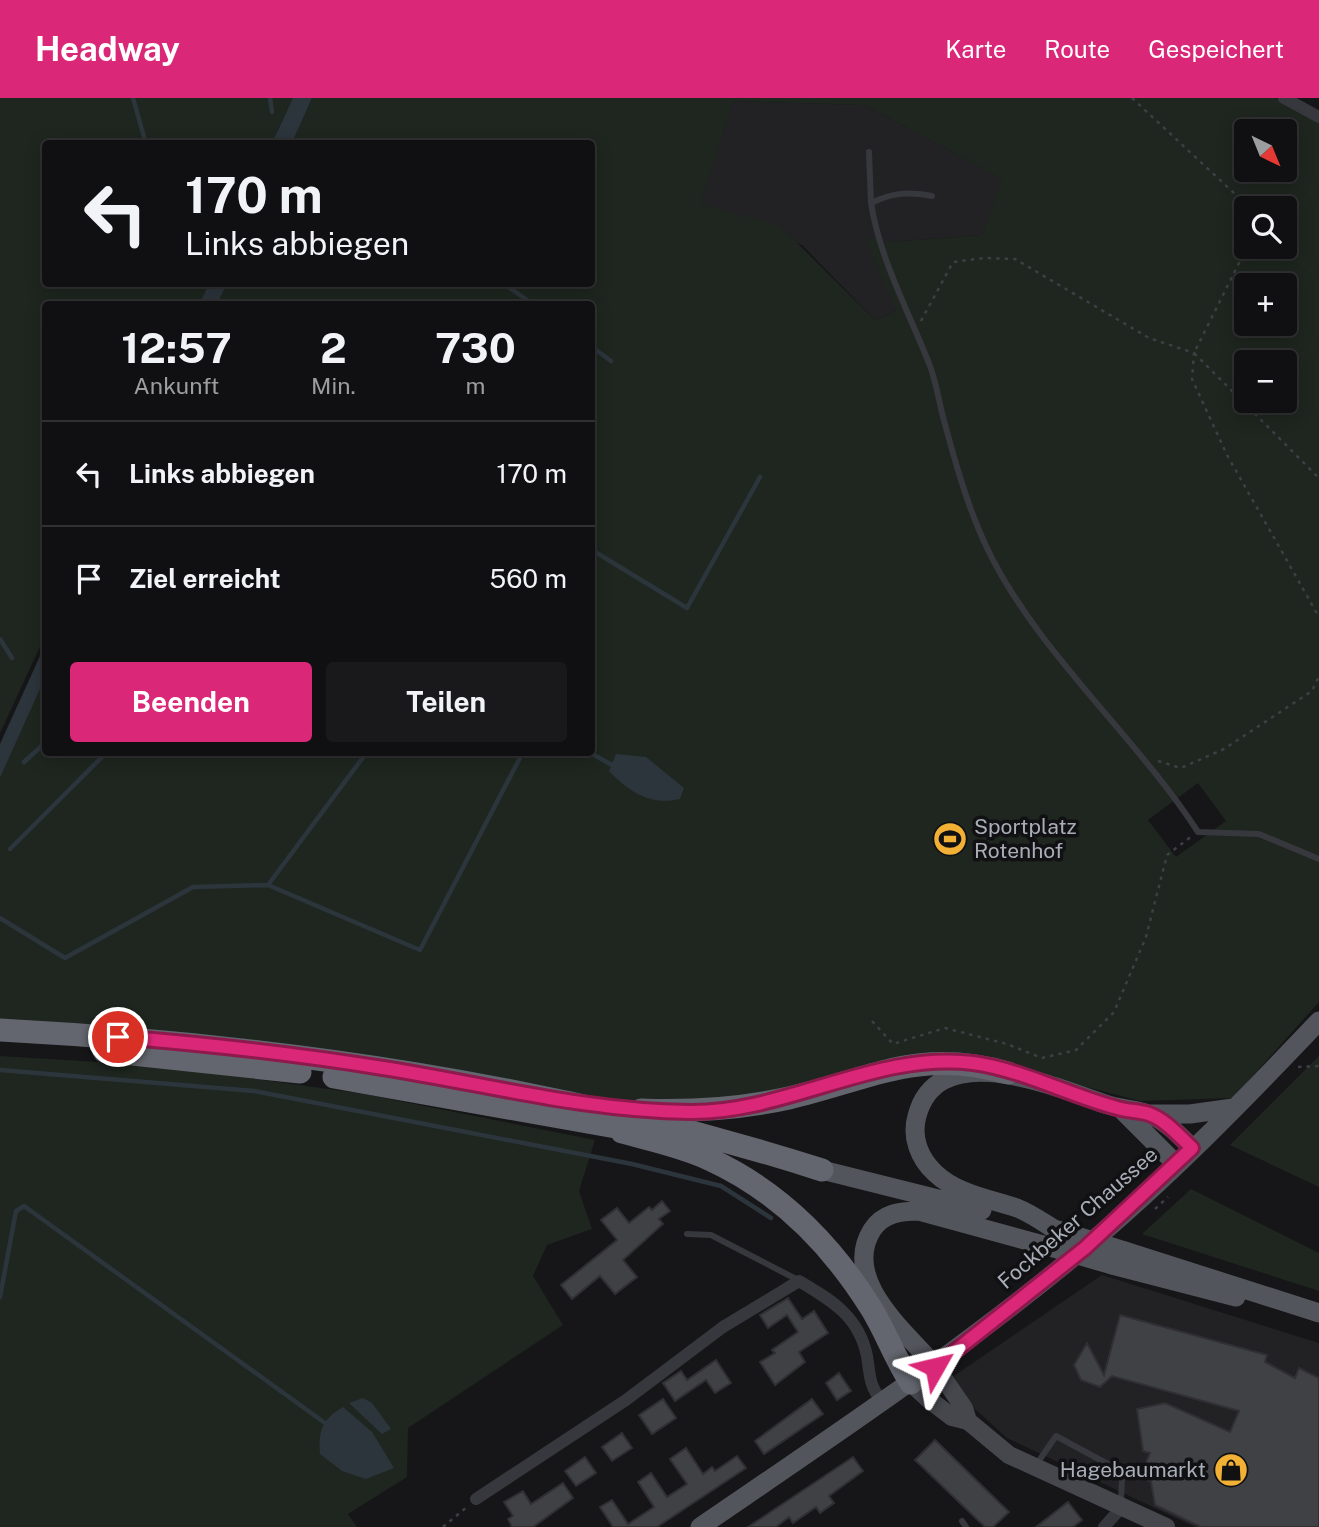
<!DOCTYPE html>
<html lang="de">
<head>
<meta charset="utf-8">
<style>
	body { margin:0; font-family:"Public Sans",sans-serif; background:#19191b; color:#f1f3f6; height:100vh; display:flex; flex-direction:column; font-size:26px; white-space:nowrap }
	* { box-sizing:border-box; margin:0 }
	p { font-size:23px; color:#9c9d9f }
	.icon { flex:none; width:38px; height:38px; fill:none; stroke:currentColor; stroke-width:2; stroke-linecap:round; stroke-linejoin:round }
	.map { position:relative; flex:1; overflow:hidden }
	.sheet { position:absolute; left:42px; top:203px; width:553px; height:455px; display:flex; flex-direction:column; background:#101012; border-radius:7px; box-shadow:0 4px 18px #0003,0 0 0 2px #303032 }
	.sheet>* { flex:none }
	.banner { position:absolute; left:42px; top:42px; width:553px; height:147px; border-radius:7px; box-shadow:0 4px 18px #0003,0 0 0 2px #303032; background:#101012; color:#f1f3f6; overflow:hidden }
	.needle { width:46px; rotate:137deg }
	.fabs { position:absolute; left:1234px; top:21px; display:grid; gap:14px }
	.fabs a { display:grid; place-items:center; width:63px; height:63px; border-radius:7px; background:#101012; box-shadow:0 4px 18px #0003,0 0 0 2px #303032; font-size:35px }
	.pin { position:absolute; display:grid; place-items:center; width:60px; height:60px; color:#fff; margin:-30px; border:4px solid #fff; border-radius:50%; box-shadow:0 2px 7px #0007 }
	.me { position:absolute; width:77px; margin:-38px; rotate:53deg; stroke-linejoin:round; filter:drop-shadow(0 0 5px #0008) }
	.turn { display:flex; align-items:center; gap:24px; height:147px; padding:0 28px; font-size:32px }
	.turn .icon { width:91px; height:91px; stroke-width:2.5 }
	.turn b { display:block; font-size:49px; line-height:60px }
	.eta { display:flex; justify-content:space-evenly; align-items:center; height:119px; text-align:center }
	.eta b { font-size:42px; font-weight:700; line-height:49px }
	.action { display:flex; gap:14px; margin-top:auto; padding:14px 28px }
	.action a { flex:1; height:80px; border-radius:7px; background:#db2777; color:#fff; font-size:28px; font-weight:700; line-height:80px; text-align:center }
	.action a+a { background:#19191b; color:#f1f3f6 }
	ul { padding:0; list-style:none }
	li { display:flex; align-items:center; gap:21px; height:105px; padding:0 28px; border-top:2px solid #303032 }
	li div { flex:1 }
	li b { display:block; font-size:26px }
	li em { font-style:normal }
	header { display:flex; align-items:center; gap:42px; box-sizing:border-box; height:98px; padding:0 35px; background:#db2777; color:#fff }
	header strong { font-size:33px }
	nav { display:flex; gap:38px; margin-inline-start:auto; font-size:24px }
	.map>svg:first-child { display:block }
	.built { fill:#222225 }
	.green { fill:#1e261f; fill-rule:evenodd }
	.water { fill:#2c353c }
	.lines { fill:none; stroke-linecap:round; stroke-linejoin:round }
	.stream { stroke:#2c353c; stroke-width:4.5 }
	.building { fill:#404145; stroke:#303034; stroke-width:2 }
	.path { stroke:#3d3f44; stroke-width:2.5; stroke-dasharray:3.5 5; stroke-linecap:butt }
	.lane { stroke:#37383d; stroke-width:6 }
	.street { stroke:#37383d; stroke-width:12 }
	.secondary { stroke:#45474d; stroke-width:18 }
	.primary { stroke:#53555c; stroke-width:19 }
	.highway { stroke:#63666e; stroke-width:23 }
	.primary-bridge { stroke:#53555c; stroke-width:19 }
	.route-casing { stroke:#8e194d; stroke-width:18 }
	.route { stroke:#db2777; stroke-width:12 }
	.labels { text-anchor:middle; stroke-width:7; stroke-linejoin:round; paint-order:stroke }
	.poi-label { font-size:21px; fill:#a8adb8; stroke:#111113; text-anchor:start }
	.street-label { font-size:21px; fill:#a8adb8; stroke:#111113 }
</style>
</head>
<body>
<header>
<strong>Headway</strong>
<nav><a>Karte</a><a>Route</a><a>Gespeichert</a></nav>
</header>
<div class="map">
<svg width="1319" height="1429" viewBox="0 0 1319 1429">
	<rect width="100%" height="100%" fill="#161618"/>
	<path class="built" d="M 733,3 L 865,7 L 1003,81 L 982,137 L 889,144 L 896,213 L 875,222 L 802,147 L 700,106 Z
		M 1102,1177 L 1319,1245 L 1319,1429 L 1195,1429 L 1007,1340 L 945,1284 Z"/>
	<path class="green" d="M 0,0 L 293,0 L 272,45 L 46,46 L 46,186 L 209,186 L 199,206 L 46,206 L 45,538 L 0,635 Z
		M 312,0 L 1276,0 L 1319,24 L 1319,904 L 1233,1000 L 1140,1003 L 983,962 L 771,999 L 688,1007 L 606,1004 L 0,924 L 0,680 L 45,580 L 46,654 L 592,654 L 592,206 L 217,206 L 227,186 L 592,186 L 592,46 L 292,45 ZM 733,3 L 865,7 L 1002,81 L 982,137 L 889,144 L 864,139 L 896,213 L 875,222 L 779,127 L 701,106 ZM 1246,33 L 1284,33 L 1284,72 L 1246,72 ZM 1246,110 L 1284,110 L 1284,149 L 1246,149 ZM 1246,187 L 1284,187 L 1284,226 L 1246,226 ZM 1246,264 L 1284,264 L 1284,303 L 1246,303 ZM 1198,685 L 1226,723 L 1176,759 L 1148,722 Z
		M 0,958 L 163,968 L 364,996 L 595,1042 L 579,1093 L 592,1131 L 547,1147 L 533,1178 L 563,1227 L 408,1330 L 407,1379 L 348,1416 L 357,1429 L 0,1429 Z
		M 1319,958 L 1319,1089 L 1230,1047 Z
		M 1191,1091 L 1319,1155 L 1319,1193 L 1142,1136 Z"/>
	<path class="water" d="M 293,0 L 312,0 L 292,45 L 272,45 Z
		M 209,186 L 227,186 L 217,206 L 199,206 Z
		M 45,547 L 45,580 L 0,680 L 0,646 Z
		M 616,656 L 646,659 L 684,690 L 680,701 C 651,708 629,694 609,673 Z
		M 363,1300 L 372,1305 L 391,1331 L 382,1336 L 349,1305 Z
		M 343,1309 L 372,1334 L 394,1370 L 366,1381 L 342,1373 L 320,1356 C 318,1334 322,1321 343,1309 Z"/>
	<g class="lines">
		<path class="stream" d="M 133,0 L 146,46
			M 270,0 L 272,14
			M 504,186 L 533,206
			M 592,249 L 611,263
			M 592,452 L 687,510 L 760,379
			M 0,541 L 12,560
			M 589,654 L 612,667
			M 24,664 L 46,644
			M 10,751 L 107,654
			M 268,787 L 367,654
			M 0,820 L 65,860 L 193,789 L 268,787 L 420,852 L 523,654
			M 0,972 L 254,993 L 632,1066 L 721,1088 L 771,1120
			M 0,1199 L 16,1113 L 24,1108 L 325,1325"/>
	</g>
	<path class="building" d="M 662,1103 L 670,1113 L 659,1121 L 663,1126 L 623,1162 L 637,1179 L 615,1196 L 600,1178 L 572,1201 L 561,1187 L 617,1142 L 601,1122 L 617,1110 L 629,1125 L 649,1109 L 652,1112 Z
		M 788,1200 L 802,1221 L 814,1213 L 828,1235 L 799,1254 L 805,1264 L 775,1287 L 760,1264 L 775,1255 L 772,1252 L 798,1234 L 787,1217 L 768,1230 L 760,1217 Z
		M 1120,1217 L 1267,1257 L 1265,1264 L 1295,1280 L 1299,1270 L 1319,1280 L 1319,1429 L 1201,1429 L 1155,1407 L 1151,1384 L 1140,1378 L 1150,1355 L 1143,1353 L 1137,1311 L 1165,1305 L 1230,1334 L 1239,1313 L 1112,1278 L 1100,1289 L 1081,1282 L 1074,1267 L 1087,1245 L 1104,1277 Z
		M 716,1262 L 731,1285 L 715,1295 L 706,1282 L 675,1303 L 663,1285 L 681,1273 L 687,1282 Z
		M 839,1275 L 851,1293 L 837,1302 L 826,1285 Z
		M 663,1301 L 676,1320 L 652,1336 L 639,1317 Z
		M 812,1301 L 823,1316 L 764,1356 L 755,1343 Z
		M 622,1335 L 632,1350 L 612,1363 L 602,1349 Z
		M 935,1342 L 1009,1414 L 993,1429 L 985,1429 L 915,1362 Z
		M 686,1350 L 703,1376 L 712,1369 L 715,1373 L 737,1358 L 746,1370 L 657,1429 L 613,1429 L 600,1409 L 612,1402 L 628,1426 L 654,1409 L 638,1384 L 651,1375 L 667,1399 L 687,1386 L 670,1361 Z
		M 585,1359 L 596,1375 L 576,1388 L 565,1373 Z
		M 853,1359 L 863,1373 L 829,1398 L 834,1405 L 820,1415 L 816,1409 L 793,1425 L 789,1419 L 776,1429 L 748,1429 Z
		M 563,1385 L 573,1400 L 533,1429 L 512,1429 L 508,1421 L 513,1418 L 504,1404 L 523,1393 L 531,1406 Z
		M 1068,1404 L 1082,1422 L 1073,1429 L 1036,1429 Z"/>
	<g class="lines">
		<path class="path" d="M 1132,0 L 1250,110
			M 1247,149 L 1194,255 L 1319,380
			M 921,223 L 953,164 L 984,160 L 1015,161 L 1149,240 L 1194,255 L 1192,281 L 1227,357 L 1319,519
			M 1158,663 L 1181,670 L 1224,651 L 1312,593 L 1319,578
			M 872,923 L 893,946 L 945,930 L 1007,946 L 1042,960 L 1076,952 L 1114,914 L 1146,839 L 1167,757 L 1192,738
			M 1298,969 L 1319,968
			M 1155,1111 L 1168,1099
			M 443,1429 L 468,1408"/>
		<path class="lane" d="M 869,54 L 871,105
			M 932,98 C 908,94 894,94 871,105 C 880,162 909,214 930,268 C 936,284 939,303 943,319 C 955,363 967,408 987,450 C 1036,553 1136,638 1198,734 L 1259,736 L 1319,761
			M 687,1136 L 711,1137 L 798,1182
			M 1036,1367 L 1056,1338 L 1119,1372 L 1122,1379 L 1121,1404
			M 962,1423 L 966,1429"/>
		<path class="street" d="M 1284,0 L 1319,19
			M 476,1401 L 626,1302 L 723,1229 L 799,1183 C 831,1202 859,1218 867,1258 C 870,1277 869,1288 882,1303
			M 1104,1429 L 1121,1410"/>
		<path class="secondary" d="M 935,1268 L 964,1310 L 968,1323
			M 911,1285 L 927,1300 L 952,1319 L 968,1323 L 1009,1357 L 1166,1429"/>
		<path class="primary" d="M 1121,1011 L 1175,1065
			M 1151,1016 L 1190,1016 L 1233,1010
			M 822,1072 L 982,1112
			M 1054,1131 C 1043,1124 1030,1115 1017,1110 C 990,1101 957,1096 935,1075 C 919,1060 911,1039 917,1018 C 938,938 1055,989 1105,1006 C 1119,1011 1137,1011 1151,1017 C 1167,1024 1180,1038 1192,1050
			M 1125,1153 L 1319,1215
			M 1112,1167 L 1236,1199
			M 935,1268 C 905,1233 841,1182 872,1132 C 883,1115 901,1113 919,1113 L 1043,1147
			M 700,1429 C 830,1340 961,1253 1082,1152 C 1166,1082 1244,1002 1319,923"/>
		<path class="highway" d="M 0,932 C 279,947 556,987 822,1072
			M 104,953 L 300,974
			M 334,979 L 638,1033
			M 641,1012 C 692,1014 739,1011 789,1000 C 873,980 919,950 1008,975
			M 622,1034 C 651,1042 681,1048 709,1061 C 777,1092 831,1146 871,1210 C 886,1234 895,1261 911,1285"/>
		<path class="primary-bridge" d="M 1058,1132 L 1125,1153
			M 1043,1147 L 1112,1167"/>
	</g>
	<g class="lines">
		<g class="route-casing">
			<path id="route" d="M 118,939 C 206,946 295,956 383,970 C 485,986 585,1013 690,1014 C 787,1015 876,953 973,965 C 1024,972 1072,999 1121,1011 C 1130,1013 1140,1013 1149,1016 C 1166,1022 1179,1038 1192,1050 L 1085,1150 L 935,1269"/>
		</g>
		<use href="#route" class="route"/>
	</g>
	<defs>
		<g id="stadium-disc" transform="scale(1.75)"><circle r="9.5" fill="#f2b134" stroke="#111113"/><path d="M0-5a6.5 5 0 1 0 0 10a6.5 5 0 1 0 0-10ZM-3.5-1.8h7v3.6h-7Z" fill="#111"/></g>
		<g id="shop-disc" transform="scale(1.75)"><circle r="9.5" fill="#f2b134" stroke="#111113"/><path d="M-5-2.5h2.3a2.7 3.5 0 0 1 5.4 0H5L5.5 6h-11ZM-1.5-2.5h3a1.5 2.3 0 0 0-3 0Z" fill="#111"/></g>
	</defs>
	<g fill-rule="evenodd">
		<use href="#stadium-disc" x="950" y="741"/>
		<use href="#shop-disc" x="1231" y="1372"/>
	</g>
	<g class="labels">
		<g class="poi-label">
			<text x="974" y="736">Sportplatz<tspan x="974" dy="24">Rotenhof</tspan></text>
			<text x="1206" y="1379" text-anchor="end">Hagebaumarkt</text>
		</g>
		<g class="street-label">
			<text transform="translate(1078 1120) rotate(-41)" y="7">Fockbeker Chaussee</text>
		</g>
	</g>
</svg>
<div class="fabs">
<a><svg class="needle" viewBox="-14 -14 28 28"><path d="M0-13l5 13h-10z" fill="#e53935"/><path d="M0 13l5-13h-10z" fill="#9c9d9f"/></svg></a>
<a><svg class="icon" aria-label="search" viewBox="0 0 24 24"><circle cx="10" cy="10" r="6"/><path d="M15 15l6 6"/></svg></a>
<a>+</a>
<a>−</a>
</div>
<div class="pin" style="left:118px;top:939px;background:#d93025"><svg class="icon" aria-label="arrive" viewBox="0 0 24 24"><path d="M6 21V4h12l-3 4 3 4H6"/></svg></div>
<svg class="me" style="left:935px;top:1269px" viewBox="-20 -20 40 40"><path d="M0-17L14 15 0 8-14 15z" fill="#db2777" stroke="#fff" stroke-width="4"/></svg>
<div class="banner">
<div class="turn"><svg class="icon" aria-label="left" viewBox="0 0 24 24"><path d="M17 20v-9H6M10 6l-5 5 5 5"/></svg><div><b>170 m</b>Links abbiegen</div></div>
</div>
<section class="sheet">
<div class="eta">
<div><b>12:57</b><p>Ankunft</p></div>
<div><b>2</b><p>Min.</p></div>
<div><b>730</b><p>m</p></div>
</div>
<ul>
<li><svg class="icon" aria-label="left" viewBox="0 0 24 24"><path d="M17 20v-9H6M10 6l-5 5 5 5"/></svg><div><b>Links abbiegen</b></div><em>170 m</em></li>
<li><svg class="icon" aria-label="arrive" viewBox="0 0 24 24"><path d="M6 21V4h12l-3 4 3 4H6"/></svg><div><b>Ziel erreicht</b></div><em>560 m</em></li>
</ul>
<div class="action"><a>Beenden</a><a>Teilen</a></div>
</section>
</div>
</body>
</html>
